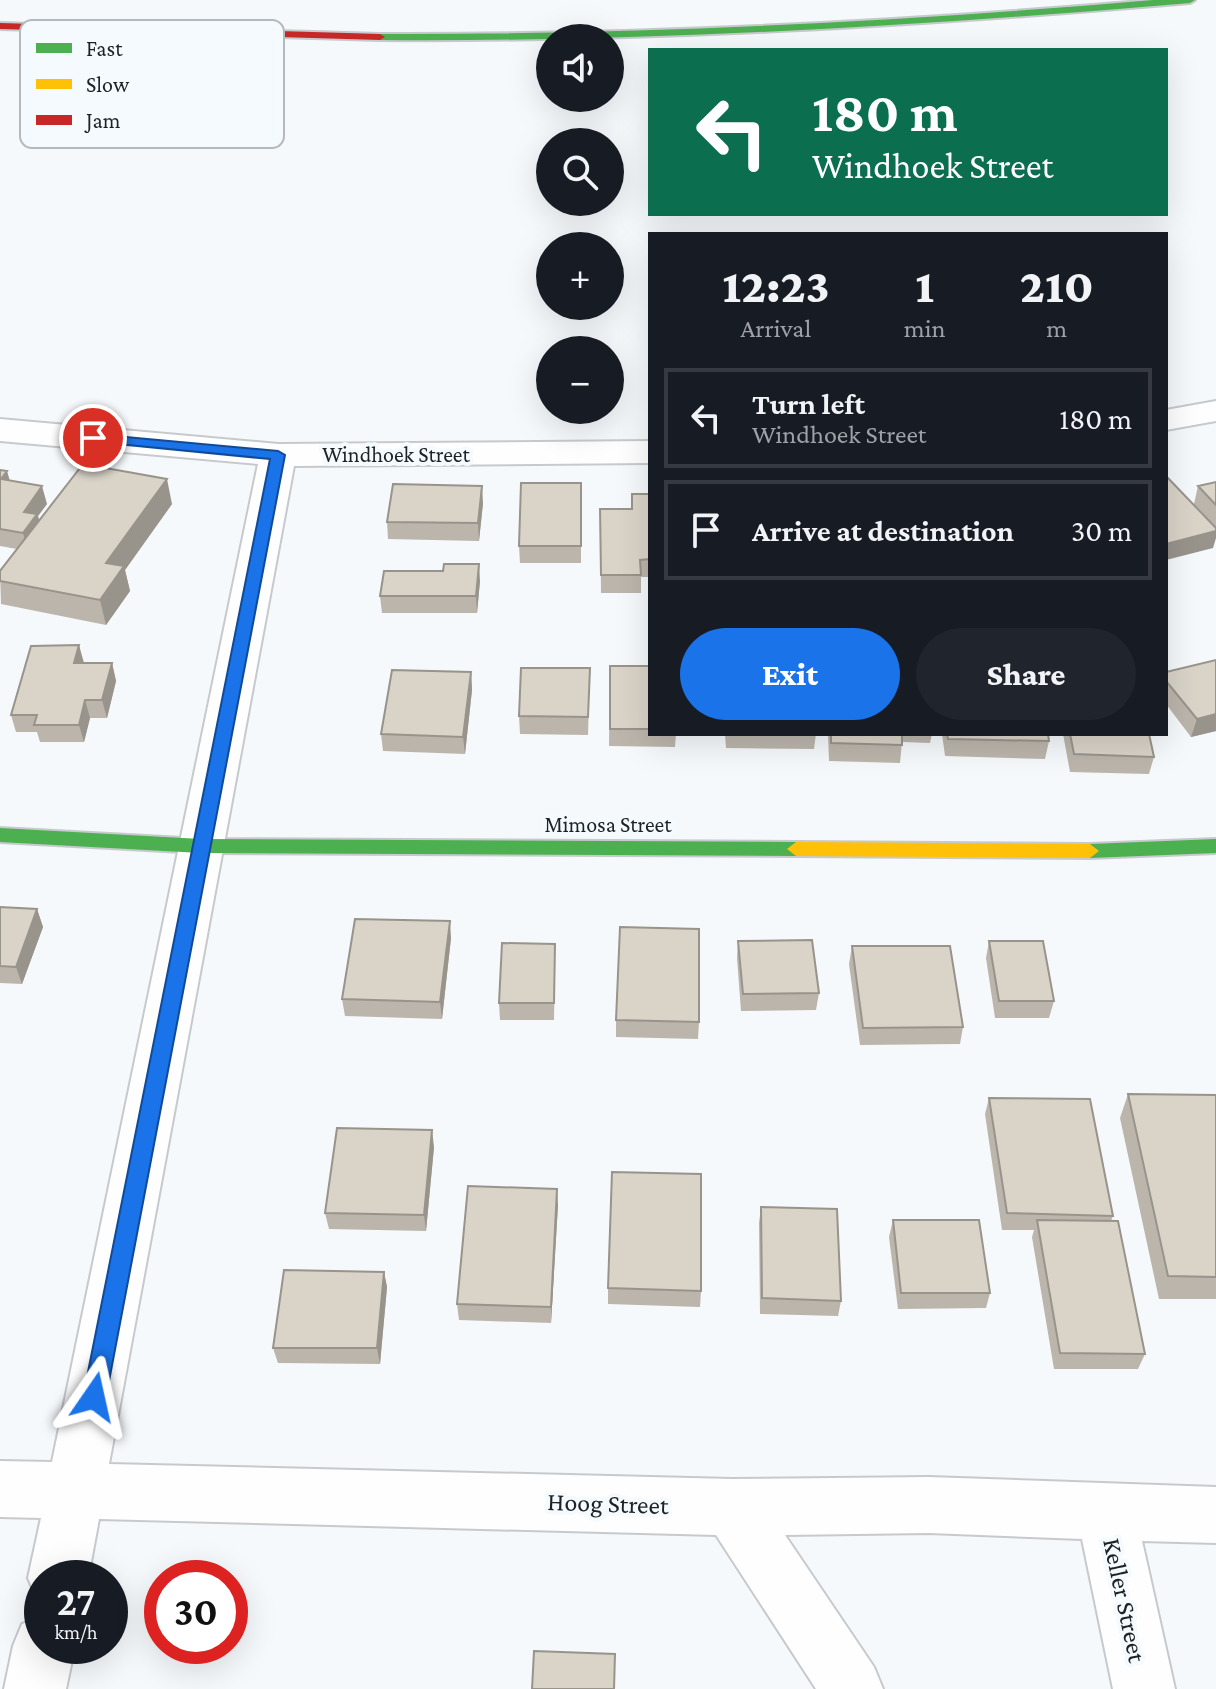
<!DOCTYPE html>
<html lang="en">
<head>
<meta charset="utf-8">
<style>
	body { margin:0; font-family:"Crimson Pro",serif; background:#20242c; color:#f1f3f6; height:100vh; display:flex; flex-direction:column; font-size:30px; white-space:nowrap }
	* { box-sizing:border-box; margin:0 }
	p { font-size:26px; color:#9ea1a6 }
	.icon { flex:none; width:44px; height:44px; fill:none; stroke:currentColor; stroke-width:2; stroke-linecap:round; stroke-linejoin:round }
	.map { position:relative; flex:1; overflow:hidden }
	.sheet { position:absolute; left:648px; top:232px; width:520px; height:504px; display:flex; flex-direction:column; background:#171b24; border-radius:0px; box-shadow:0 8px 32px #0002 }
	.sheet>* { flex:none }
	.guide { position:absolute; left:648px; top:48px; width:520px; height:168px; border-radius:0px; box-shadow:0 8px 32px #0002; background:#0b6e4f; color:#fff; overflow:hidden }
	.tools { position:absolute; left:536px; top:24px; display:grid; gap:16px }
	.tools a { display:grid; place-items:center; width:88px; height:88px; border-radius:50%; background:#171b24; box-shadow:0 8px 32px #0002; font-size:40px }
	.speed { position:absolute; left:24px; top:1560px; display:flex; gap:16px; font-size:40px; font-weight:700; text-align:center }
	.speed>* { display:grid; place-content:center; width:104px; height:104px; border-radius:50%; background:#171b24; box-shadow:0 8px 32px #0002; line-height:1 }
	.speed small { font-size:20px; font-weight:400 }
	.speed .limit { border:12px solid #d22; background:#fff; color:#111 }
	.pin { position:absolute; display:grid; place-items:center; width:68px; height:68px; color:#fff; margin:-34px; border:4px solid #fff; border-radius:50%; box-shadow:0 2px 8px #0007 }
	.me { position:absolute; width:88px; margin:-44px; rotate:11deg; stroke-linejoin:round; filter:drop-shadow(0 0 6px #0008) }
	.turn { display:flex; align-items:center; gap:28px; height:168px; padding:0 32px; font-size:36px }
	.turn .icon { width:104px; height:104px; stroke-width:2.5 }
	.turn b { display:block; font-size:56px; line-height:68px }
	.eta { display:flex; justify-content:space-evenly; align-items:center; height:136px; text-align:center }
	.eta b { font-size:48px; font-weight:800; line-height:56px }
	.action { display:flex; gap:16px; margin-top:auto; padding:16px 32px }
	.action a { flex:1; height:92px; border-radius:48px; background:#1a73e8; color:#fff; font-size:32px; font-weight:800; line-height:92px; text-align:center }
	.action a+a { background:#20242c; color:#f1f3f6 }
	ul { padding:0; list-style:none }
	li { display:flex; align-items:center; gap:24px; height:100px; margin:0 16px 12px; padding:0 16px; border:4px solid #363941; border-radius:0px }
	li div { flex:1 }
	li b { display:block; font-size:30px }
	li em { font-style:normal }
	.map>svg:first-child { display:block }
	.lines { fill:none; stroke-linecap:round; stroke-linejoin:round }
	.street-casing { stroke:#c7cacd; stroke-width:4 }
	.fast-casing { stroke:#c7cacd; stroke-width:4 }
	.slow-casing { stroke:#c7cacd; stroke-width:4 }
	.jam-casing { stroke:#c7cacd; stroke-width:4 }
	.street { fill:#fefeff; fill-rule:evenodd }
	.fast { fill:#4caf50; fill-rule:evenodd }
	.slow { fill:#ffc107; fill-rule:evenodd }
	.jam { fill:#c62828; fill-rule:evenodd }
	.wall { fill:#bbb5ac }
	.shaded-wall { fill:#98948c }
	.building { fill:#d9d3c8; stroke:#98948c; stroke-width:2 }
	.route { fill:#1a73e8; stroke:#114b97; stroke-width:2 }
	.labels { text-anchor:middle; stroke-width:8; stroke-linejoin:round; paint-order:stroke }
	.street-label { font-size:22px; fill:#1e2224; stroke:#f4fafe }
	.near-street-label { font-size:26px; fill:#1e2224; stroke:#f4fafe }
	.key { fill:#f4fafe; stroke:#b4b9bd; stroke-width:2 }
	.key-label { font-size:22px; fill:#1e2224 }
</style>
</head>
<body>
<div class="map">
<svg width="1216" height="1689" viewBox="0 0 1216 1689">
	<rect width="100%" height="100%" fill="#f6f9fc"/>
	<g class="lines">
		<g class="street-casing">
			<path id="street" d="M 1216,401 L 1216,421 L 1166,430 L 1166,410 Z
				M 0,419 L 278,444 L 650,441 L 650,463 L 294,466 L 109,1464 L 732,1479 L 929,1477 L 1216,1487 L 1216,1543 L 1142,1541 L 1175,1689 L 1113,1689 L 1082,1539 L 929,1533 L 785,1535 L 874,1667 L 883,1689 L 816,1689 L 716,1535 L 99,1519 L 88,1578 L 42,1578 L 42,1601 L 37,1599 L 28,1578 L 41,1518 L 0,1517 L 0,1461 L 52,1462 L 258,464 L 0,441 Z
				M 42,1616 L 42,1646 L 75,1646 L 66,1689 L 4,1689 L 13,1646 L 22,1624 Z"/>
		</g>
		<g class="fast-casing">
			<path id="fast" d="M 1153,0 L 1195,0 L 1190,3 C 919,26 649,42 380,40 L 375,37 L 380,34 C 638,35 895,22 1153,0 Z
				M 0,828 L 201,839 L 796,842 L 805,849 L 796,856 L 201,853 L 0,842 Z
				M 1216,839 L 1216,853 L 1090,858 L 1081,851 L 1090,844 Z"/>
		</g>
		<g class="slow-casing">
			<path id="slow" d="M 796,842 L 1090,844 L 1099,851 L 1090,858 L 796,856 L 787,849 Z"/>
		</g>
		<g class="jam-casing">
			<path id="jam" d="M 0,23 L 380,34 L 385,37 L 380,40 L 0,29 Z"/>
		</g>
		<use href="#street" class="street"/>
		<use href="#fast" class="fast"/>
		<use href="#slow" class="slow"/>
		<use href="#jam" class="jam"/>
	</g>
	<path class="wall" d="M 0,470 L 10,481 L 47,504 L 38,516 L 39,521 L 172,504 L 125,570 L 130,591 L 106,625 L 1,604 L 0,571 L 17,549 L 0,546 Z
		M 1216,482 L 1216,528 L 1194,504 L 1198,486 Z
		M 581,483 L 581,563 L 520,563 L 519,546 Z
		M 632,494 L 650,494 L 650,577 L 641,577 L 641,593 L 601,593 L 600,509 L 631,509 Z
		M 483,503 L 479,541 L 388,539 L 387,522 Z
		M 480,581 L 477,613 L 382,613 L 380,596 Z
		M 1216,660 L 1216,731 L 1191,737 L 1166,704 L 1166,672 Z
		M 84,663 L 112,663 L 116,681 L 107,718 L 90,718 L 84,742 L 40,742 L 37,732 L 16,732 L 11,715 Z
		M 610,666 L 650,666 L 650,734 L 676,734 L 675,747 L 609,746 Z
		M 590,668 L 588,735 L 520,734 L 519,716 Z
		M 471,672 L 472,690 L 465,754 L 383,751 L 381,734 Z
		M 725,734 L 816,734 L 814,749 L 726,748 Z
		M 828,734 L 932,734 L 930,743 L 902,742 L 900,763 L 829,761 Z
		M 942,734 L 1048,734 L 1049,741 L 1045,759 L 945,756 Z
		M 1063,734 L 1149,734 L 1154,757 L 1149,774 L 1070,772 Z
		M 0,907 L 37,909 L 43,927 L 22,984 L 0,983 Z
		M 451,938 L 442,1019 L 345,1016 L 342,999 Z
		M 738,941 L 819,993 L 816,1010 L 741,1011 L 737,958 Z
		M 989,941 L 1054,1001 L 1049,1018 L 995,1018 L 986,958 Z
		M 852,946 L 963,1027 L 960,1044 L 860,1045 L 849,964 Z
		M 555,961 L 554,1020 L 500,1020 L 499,1003 Z
		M 616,1020 L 699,1022 L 698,1039 L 616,1037 Z
		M 1128,1094 L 1216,1095 L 1216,1299 L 1159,1299 L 1120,1118 Z
		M 989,1098 L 1113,1216 L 1111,1221 L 1145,1354 L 1138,1369 L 1054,1369 L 1032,1237 L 1034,1230 L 1002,1230 L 985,1114 Z
		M 434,1147 L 426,1231 L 329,1229 L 325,1213 Z
		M 558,1205 L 551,1323 L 459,1320 L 457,1304 Z
		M 761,1207 L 841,1301 L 838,1316 L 760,1314 L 759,1223 Z
		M 893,1220 L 990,1293 L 986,1308 L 898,1309 L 889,1237 Z
		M 384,1272 L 387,1287 L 380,1364 L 278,1363 L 273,1348 Z
		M 608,1288 L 701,1291 L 700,1307 L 608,1304 Z"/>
	<path class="shaded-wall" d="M 7,471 L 12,488 L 1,479 Z
		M 167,479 L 172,504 L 125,570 L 130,591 L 106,625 L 100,600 L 106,563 Z
		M 42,486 L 47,504 L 38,516 L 42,531 L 28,551 L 23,533 L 24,512 Z
		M 482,486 L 483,503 L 479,541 L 478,523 Z
		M 1216,531 L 1216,538 L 1213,548 L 1166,560 L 1166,544 Z
		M 479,564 L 480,581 L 477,613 L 476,596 Z
		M 79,645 L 84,663 L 74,663 Z
		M 112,663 L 116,681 L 107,718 L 102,700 Z
		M 471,672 L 472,690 L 465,754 L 463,737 Z
		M 85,700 L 90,718 L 84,742 L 79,725 Z
		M 1216,714 L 1216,731 L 1191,737 L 1197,719 Z
		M 37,909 L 43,927 L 22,984 L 16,967 Z
		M 450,921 L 451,938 L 442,1019 L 440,1002 Z
		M 432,1130 L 434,1147 L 426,1231 L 424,1215 Z
		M 557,1189 L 558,1205 L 551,1323 L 551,1307 Z
		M 384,1272 L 387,1287 L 380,1364 L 377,1348 Z"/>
	<path class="building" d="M 83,464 L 167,479 L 106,563 L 124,566 L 100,600 L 0,581 L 0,571 Z
		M 0,470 L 7,471 L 1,479 L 42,486 L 24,512 L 37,514 L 23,533 L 0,529 Z
		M 1166,476 L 1216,528 L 1216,531 L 1166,544 Z
		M 1216,482 L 1216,505 L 1198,486 Z
		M 521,483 L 581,483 L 581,546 L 519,546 Z
		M 393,484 L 482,486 L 478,523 L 387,522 Z
		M 632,494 L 650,494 L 650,559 L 640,560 L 641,575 L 601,575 L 600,509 L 632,509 Z
		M 444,564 L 479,564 L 476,596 L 380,596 L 384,571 L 443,571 Z
		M 79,645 L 74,663 L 112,663 L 102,700 L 85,700 L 79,725 L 34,725 L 37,715 L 11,715 L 31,646 Z
		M 1216,660 L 1216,714 L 1197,719 L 1166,681 L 1166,672 Z
		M 610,666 L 650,666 L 650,729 L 610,729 Z
		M 521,668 L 590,668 L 588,717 L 519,716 Z
		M 392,670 L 471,672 L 463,737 L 381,734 Z
		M 831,734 L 902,734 L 902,745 L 831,743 Z
		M 947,734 L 1048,734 L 1049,741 L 948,739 Z
		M 1070,734 L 1149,734 L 1154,757 L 1074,754 Z
		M 0,907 L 37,909 L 16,967 L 0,966 Z
		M 355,919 L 450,921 L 440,1002 L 342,999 Z
		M 620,927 L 699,929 L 699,1022 L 616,1020 Z
		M 812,940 L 819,993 L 743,994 L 738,941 Z
		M 989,941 L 1043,941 L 1054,1001 L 999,1001 Z
		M 502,943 L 555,944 L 554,1003 L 499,1003 Z
		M 852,946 L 950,946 L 963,1027 L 863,1028 Z
		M 1128,1094 L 1216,1095 L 1216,1277 L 1168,1276 Z
		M 989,1098 L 1090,1099 L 1113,1216 L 1007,1213 Z
		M 337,1128 L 432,1130 L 424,1215 L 325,1213 Z
		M 612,1172 L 701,1174 L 701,1291 L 608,1288 Z
		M 468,1186 L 557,1189 L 551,1307 L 457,1304 Z
		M 761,1207 L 837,1209 L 841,1301 L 762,1298 Z
		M 893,1220 L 979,1220 L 990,1293 L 901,1293 Z
		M 1037,1220 L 1118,1221 L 1145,1354 L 1060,1353 Z
		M 284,1270 L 384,1272 L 377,1348 L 273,1348 Z
		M 534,1651 L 615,1654 L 614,1689 L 532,1689 Z"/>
	<path class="route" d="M 93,434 L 278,451 L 285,455 L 106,1397 L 103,1405 L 94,1408 L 86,1405 L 83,1397 L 270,459 L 87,441 L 85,438 Z"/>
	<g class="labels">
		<g class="street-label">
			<text x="396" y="462">Windhoek Street</text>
			<text x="608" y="832">Mimosa Street</text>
		</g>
		<g class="near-street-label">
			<text transform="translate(608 1503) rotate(2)" y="9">Hoog Street</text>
			<text transform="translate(1125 1600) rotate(78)" y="9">Keller Street</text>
		</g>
	</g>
	<rect x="20" y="20" width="264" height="128" rx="12" class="key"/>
	<rect x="36" y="43" width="36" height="10" fill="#4caf50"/>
	<rect x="36" y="79" width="36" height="10" fill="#ffc107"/>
	<rect x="36" y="115" width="36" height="10" fill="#c62828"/>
	<g class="key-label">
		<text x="86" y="56">Fast</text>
		<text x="86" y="92">Slow</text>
		<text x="86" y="128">Jam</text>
	</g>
</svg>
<div class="tools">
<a><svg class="icon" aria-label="sound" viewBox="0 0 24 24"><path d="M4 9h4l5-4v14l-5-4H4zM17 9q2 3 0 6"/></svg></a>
<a><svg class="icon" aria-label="search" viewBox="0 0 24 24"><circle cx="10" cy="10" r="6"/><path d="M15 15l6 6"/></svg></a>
<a>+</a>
<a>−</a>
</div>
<div class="speed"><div>27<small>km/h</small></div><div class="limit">30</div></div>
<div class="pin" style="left:93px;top:438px;background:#d93025"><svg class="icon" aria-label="arrive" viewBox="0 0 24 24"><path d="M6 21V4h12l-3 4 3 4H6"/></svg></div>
<svg class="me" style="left:94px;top:1397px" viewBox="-20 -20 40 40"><path d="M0-17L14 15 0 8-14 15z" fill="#1a73e8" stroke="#fff" stroke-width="4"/></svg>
<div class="guide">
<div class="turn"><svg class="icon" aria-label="left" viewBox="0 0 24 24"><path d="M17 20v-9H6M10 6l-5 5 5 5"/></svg><div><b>180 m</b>Windhoek Street</div></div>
</div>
<section class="sheet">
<div class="eta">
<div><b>12:23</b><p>Arrival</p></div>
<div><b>1</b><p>min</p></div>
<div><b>210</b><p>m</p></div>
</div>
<ul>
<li><svg class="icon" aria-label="left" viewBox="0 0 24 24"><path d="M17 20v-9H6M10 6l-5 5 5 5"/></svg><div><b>Turn left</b><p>Windhoek Street</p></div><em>180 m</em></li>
<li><svg class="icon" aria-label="arrive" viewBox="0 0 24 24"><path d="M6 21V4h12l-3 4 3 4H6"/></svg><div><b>Arrive at destination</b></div><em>30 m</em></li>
</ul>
<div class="action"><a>Exit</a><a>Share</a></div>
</section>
</div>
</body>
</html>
